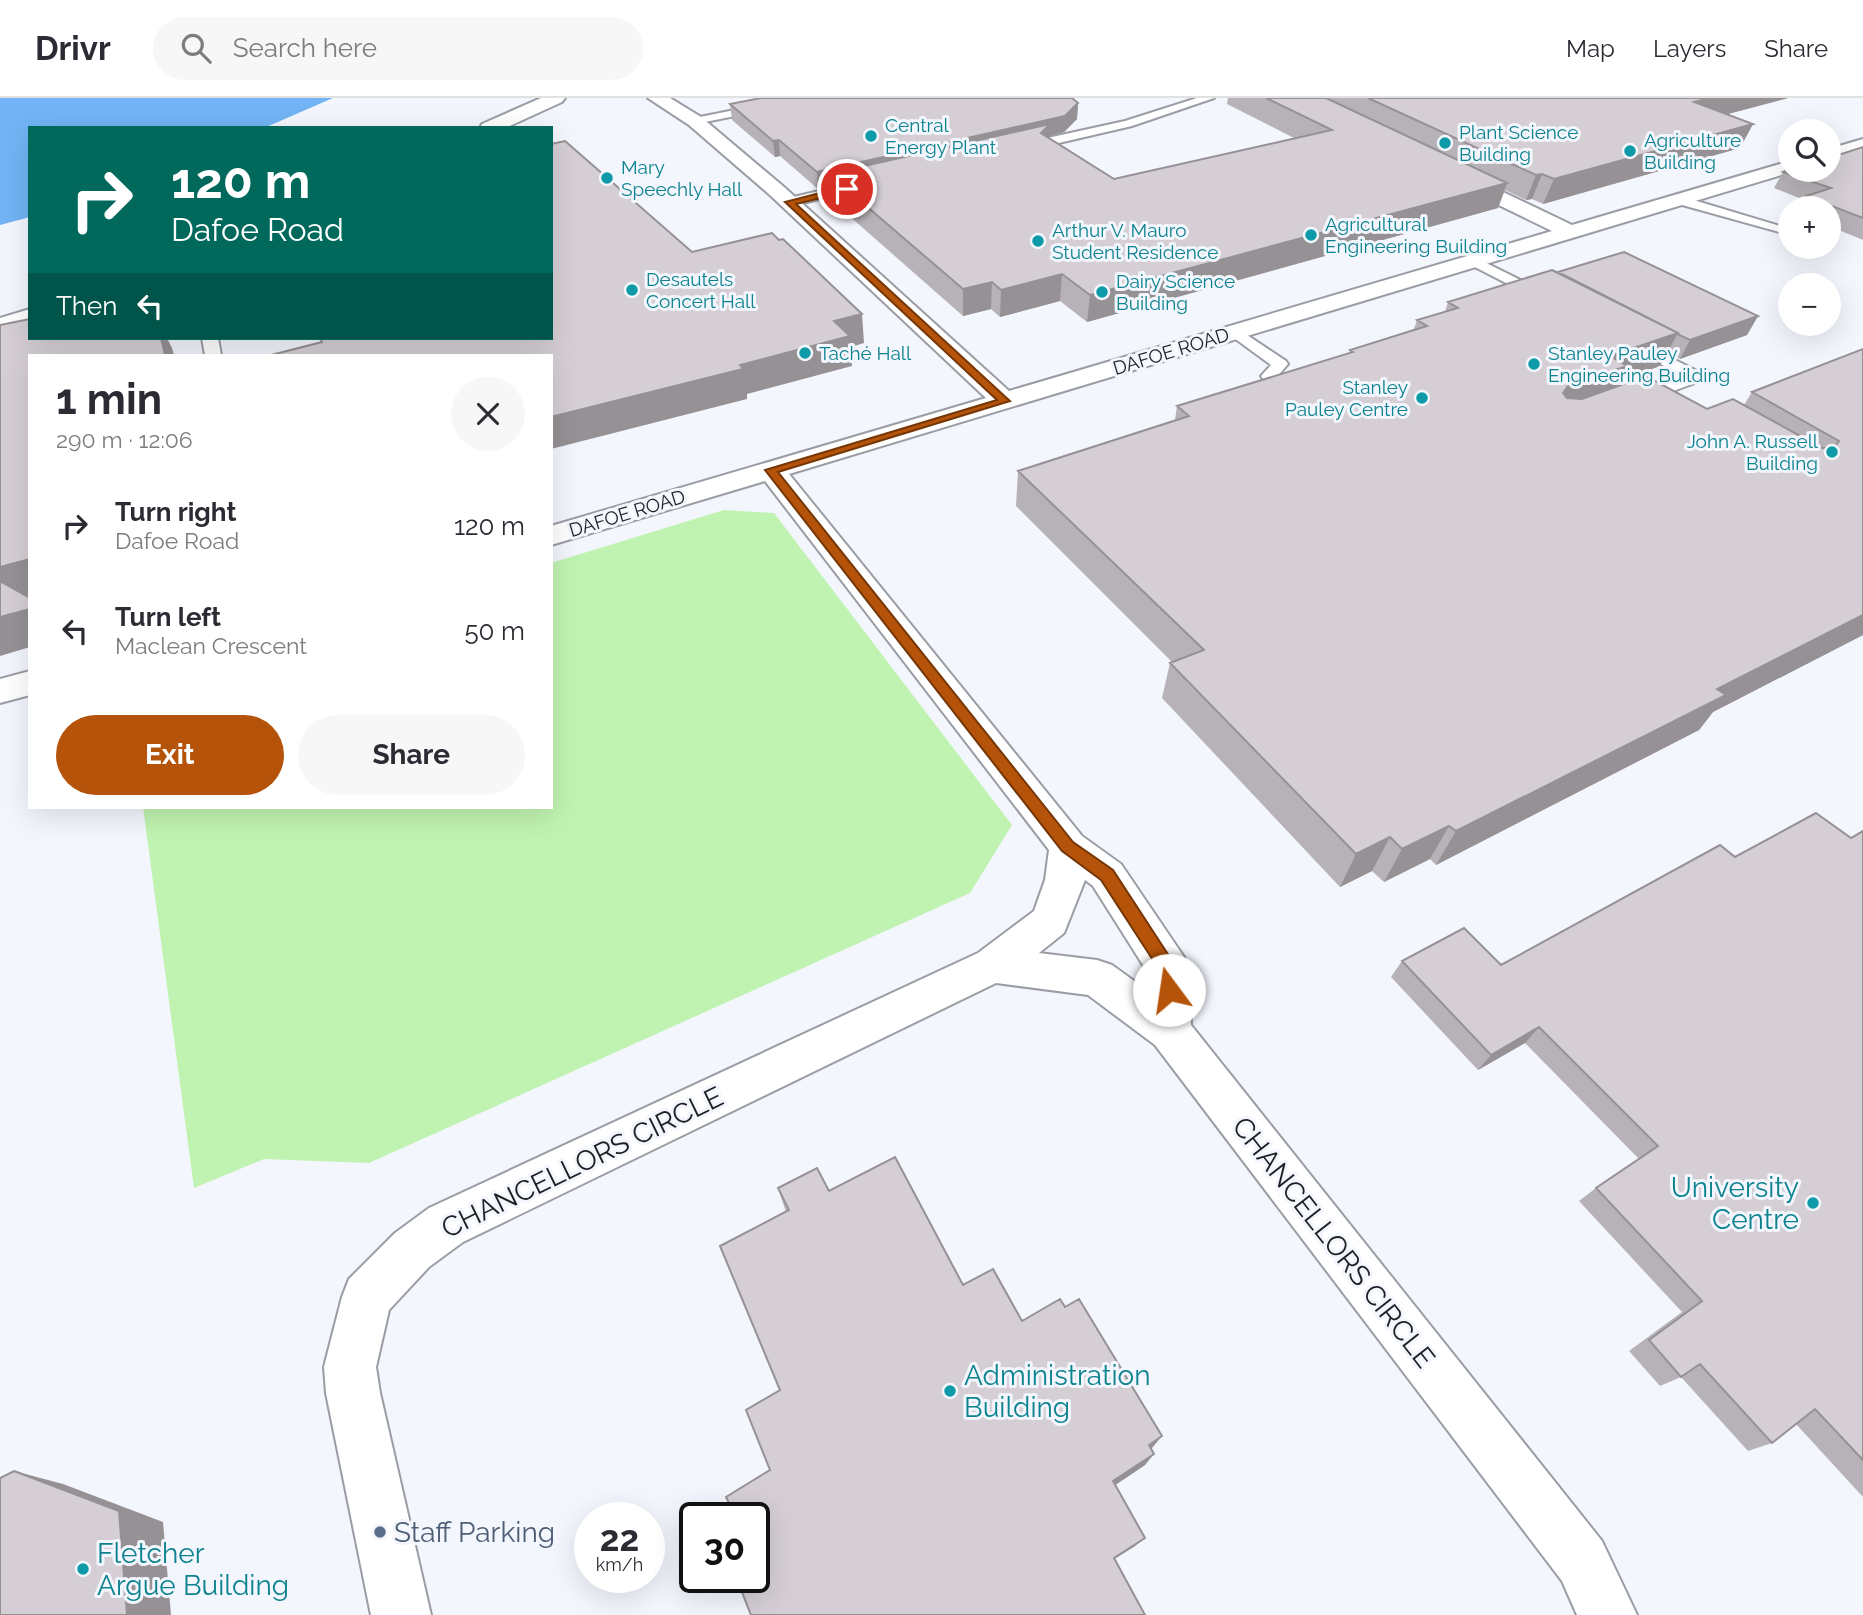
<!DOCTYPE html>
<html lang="en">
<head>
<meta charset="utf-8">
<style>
	body { margin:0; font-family:Raleway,sans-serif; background:#f7f7f7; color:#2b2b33; height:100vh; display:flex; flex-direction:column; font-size:26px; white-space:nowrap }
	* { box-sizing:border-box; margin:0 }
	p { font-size:23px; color:#7c7c81 }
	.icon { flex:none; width:38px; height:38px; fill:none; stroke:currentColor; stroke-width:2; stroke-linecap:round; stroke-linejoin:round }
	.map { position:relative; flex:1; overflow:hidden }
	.drawer { position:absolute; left:28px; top:256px; width:525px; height:455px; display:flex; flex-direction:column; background:#fff; border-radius:0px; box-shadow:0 7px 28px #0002 }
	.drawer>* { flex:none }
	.banner { position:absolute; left:28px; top:28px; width:525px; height:214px; border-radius:0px; box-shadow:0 7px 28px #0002; background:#00695c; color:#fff; overflow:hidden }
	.tools { position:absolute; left:1778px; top:21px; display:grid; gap:14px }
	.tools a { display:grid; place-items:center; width:63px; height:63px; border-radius:50%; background:#fff; box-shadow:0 7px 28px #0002; font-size:35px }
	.speed { position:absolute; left:574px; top:1404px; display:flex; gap:14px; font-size:35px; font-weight:700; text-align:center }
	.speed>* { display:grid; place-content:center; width:91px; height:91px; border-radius:50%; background:#fff; box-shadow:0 7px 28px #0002; line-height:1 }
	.speed small { font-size:18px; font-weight:400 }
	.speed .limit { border:4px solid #111; border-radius:10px; background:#fff; color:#111 }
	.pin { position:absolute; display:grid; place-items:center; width:60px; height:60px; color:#fff; margin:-30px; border:4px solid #fff; border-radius:50%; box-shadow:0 2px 7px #0007 }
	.me { position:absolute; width:77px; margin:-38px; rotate:346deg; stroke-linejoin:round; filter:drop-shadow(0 0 5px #0008) }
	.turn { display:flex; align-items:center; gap:24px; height:147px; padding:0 28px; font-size:32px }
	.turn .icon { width:91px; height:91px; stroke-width:2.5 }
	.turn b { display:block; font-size:49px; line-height:60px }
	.then { display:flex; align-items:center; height:66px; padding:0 28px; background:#0003; gap:14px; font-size:26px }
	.round { display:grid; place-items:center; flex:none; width:74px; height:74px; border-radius:37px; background:#f7f7f7 }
	.summary { display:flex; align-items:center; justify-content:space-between; height:119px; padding:0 28px }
	h1 { font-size:42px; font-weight:700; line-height:52px }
	.action { display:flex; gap:14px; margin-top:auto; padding:14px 28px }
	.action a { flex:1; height:80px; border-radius:42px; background:#b45309; color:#fff; font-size:28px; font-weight:700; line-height:80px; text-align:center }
	.action a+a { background:#f7f7f7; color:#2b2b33 }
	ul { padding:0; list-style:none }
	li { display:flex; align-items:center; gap:21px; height:105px; padding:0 28px }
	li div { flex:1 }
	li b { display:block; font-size:26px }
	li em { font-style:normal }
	header { display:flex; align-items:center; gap:42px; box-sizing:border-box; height:98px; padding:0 35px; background:#fff; border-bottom:2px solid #e1e1e2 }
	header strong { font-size:33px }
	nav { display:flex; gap:38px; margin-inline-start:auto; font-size:24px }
	.search { width:490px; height:63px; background:#f7f7f7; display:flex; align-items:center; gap:18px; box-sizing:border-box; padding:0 24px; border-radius:38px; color:#7c7c81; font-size:26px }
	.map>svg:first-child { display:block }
	.green { fill:#c0f3b1 }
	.water { fill:#72b4f5 }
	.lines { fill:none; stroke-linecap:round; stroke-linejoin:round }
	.service-casing { stroke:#9a9da4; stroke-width:4 }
	.minor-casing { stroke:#9a9da4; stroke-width:4 }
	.tertiary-casing { stroke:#9a9da4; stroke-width:4 }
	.service { fill:#fff; fill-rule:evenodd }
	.minor { fill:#fff; fill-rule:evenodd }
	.tertiary { fill:#fff; fill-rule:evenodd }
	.wall { fill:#b7b2b7 }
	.shaded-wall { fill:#959195 }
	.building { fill:#d5cfd5; stroke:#959195; stroke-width:2 }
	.route { fill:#b45309; stroke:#753606; stroke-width:2 }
	.culture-dot { fill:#0f9aa8; stroke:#f3f6fd; stroke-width:2.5 }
	.service-dot { fill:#5c6f8a; stroke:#f3f6fd; stroke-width:2.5 }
	.labels { text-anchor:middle; stroke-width:6; stroke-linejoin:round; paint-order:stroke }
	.far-culture-label { font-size:19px; fill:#0d838f; stroke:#f3f6fd; text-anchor:start }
	.far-street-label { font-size:19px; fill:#1e1f22; stroke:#f3f6fd }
	.near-street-label { font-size:28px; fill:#1e1f22; stroke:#f3f6fd }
	.near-culture-label { font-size:28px; fill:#0d838f; stroke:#f3f6fd; text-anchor:start }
	.near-service-label { font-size:28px; fill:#4e5e75; stroke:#f3f6fd; text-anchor:start }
</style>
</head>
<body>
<header>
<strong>Drivr</strong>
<div class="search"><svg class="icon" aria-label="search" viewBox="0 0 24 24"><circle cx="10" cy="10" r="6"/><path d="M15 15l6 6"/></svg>Search here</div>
<nav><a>Map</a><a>Layers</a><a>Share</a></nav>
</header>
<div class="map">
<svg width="1863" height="1517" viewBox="0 0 1863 1517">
	<rect width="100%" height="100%" fill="#f3f6fd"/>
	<path class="green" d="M 724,412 L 774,415 L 1012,727 L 970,795 L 369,1065 L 264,1061 L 194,1090 L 143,709 L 551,709 L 551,465 Z"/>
	<path class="water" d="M 0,0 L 333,0 L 264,30 L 30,30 L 30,119 L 0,127 Z"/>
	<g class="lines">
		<g class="service-casing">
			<path id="service" d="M 794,0 L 817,0 L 811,3 L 695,26 L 689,23 L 695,20 Z
				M 1197,0 L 1214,0 L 1132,28 L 1020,54 L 1014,50 L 1020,46 L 1125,23 Z
				M 862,83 L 867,84 L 867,90 L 790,108 L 783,104 L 785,101 Z
				M 1680,98 L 1790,131 L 1790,137 L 1675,105 L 1673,102 Z
				M 1474,159 L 1547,195 L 1549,198 L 1542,202 L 1537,201 L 1469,166 L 1469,160 Z
				M 1235,229 L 1286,263 L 1288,266 L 1275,281 L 1263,281 L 1261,278 L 1271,267 L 1230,237 L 1227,234 Z
				M 202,240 L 218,240 L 221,257 L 205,257 Z
				M 1633,241 L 1703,276 L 1705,279 L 1703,282 L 1668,295 L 1679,303 L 1677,307 L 1665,307 L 1647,294 L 1649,291 L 1683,278 L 1628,249 L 1625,246 Z"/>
		</g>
		<g class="minor-casing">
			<path id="minor" d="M 648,0 L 670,0 L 701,19 L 784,89 L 1009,293 L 1552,133 L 1447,82 L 1444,78 L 1447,74 L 1461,74 L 1572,127 L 1790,63 L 1790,72 L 1798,72 L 789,376 L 1082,738 L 1121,766 L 1184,859 L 1190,872 L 1191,927 L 1602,1443 L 1637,1517 L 1577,1517 L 1562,1483 L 1155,947 L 1088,897 L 996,885 L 463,1144 L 429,1169 L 389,1212 L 376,1269 L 380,1295 L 431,1517 L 371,1517 L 326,1295 L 324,1269 L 342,1199 L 349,1181 L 395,1135 L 429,1110 L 978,855 L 1034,813 L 1045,782 L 1049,752 L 765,383 L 551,447 L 551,428 L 986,300 L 770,97 L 689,27 ZM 1085,782 L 1093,788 L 1148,875 L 1148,893 L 1112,867 L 1097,862 L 1039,855 L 1064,835 Z
				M 1863,41 L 1863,53 L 1829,63 L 1829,51 Z
				M 30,573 L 30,597 L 0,605 L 0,581 Z"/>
		</g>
		<g class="tertiary-casing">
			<path id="tertiary" d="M 541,0 L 565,0 L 562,4 L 505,30 L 480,30 L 482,26 Z
				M 30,211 L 30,226 L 0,235 L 0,220 Z"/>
		</g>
		<use href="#service" class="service"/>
		<use href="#minor" class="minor"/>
		<use href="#tertiary" class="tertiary"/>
	</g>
	<path class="wall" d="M 1228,0 L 1788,0 L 1727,16 L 1753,26 L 1740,50 L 1543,106 L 1532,101 L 1526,102 L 1505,92 L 1498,110 L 1087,224 L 1060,203 L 1000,219 L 991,211 L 963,218 L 830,101 L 829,88 L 818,91 L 780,58 L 775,59 L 732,22 L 730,6 L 1078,5 L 1077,21 L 1064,34 L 1050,38 L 1049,40 L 1114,81 L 1294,40 L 1227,6 Z
		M 1863,49 L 1863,142 L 1829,128 L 1829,110 L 1799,110 L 1804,102 L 1774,90 L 1783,74 Z
		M 1558,175 L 1758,218 L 1747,237 L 1680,261 L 1667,255 L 1660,268 L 1619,283 L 1616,289 L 1707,311 L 1744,307 L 1752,294 L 1863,251 L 1863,537 L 1713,614 L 1699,632 L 1436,767 L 1430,761 L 1384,784 L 1372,773 L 1340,789 L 1162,600 L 1170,565 L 1172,564 L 1016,408 L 1018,373 L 1175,322 L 1177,308 L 1349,255 L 1350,252 L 1414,231 L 1417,222 L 1445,214 L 1448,204 Z
		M 1863,733 L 1863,1399 L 1796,1326 L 1772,1345 L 1748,1353 L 1681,1279 L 1660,1288 L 1629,1253 L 1682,1214 L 1579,1103 L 1596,1090 L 1639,1061 L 1525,945 L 1478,972 L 1391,879 L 1402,863 L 1501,867 L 1735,759 L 1851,740 Z
		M 778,1090 L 829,1093 L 963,1187 L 1022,1223 L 1151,1351 L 1145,1367 L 1115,1387 L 1135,1448 L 1114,1461 L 731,1409 L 770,1372 L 780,1292 L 786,1114 Z"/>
	<path class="shaded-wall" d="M 1710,0 L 1788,0 L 1683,28 L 1694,4 Z
		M 1078,5 L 1077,21 L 1064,34 L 1050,38 L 1049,50 L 829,76 L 829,88 L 818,91 L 817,74 Z
		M 1753,26 L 1740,50 L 1543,106 L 1554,81 Z
		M 779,42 L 780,58 L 775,59 L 773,43 Z
		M 1542,76 L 1532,101 L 1526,102 L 1536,77 Z
		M 1507,85 L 1498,110 L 1087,224 L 1090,197 Z
		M 1062,176 L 1060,203 L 1000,219 L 1001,192 Z
		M 992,184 L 991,211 L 963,218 L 963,191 Z
		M 862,216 L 864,245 L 851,249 L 852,268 L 747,296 L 747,301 L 551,351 L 551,319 L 740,267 L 834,223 Z
		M 1758,218 L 1747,237 L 1680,261 L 1690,242 Z
		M 1678,235 L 1660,268 L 1619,283 L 1609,302 L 1551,323 L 1563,295 L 1568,288 L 1610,258 Z
		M 161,240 L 167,240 L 172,250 L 174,257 L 165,257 Z
		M 30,461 L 30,499 L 10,504 L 0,492 L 0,469 Z
		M 30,511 L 30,549 L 0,558 L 0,519 Z
		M 1863,517 L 1863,537 L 1713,614 L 1699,632 L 1436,767 L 1456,733 L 1717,591 Z
		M 1449,728 L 1430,761 L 1384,784 L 1402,751 Z
		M 1390,739 L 1372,773 L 1340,789 L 1356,756 Z
		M 1539,929 L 1525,945 L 1478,972 L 1491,957 Z
		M 1162,1338 L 1152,1350 L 1140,1359 L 1149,1347 Z
		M 1154,1356 L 1145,1367 L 1105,1394 L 1113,1383 Z
		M 14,1373 L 63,1386 L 163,1424 L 171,1517 L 127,1517 Z
		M 1145,1440 L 1135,1448 L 1105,1467 L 1114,1460 Z"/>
	<path class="building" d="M 761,0 L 1072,0 L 1078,5 L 1065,18 L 817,74 L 779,42 L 773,43 L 730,6 Z
		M 1266,0 L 1326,0 L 1507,85 L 1090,197 L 1062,176 L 1001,192 L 992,184 L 963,191 L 829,76 L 1050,26 L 1041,35 L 1114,81 L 1332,32 Z
		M 1368,0 L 1710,0 L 1694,4 L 1753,26 L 1554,81 L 1542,76 L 1536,77 Z
		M 565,43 L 692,154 L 772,135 L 779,142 L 783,141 L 862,216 L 834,223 L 850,238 L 740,267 L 743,271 L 551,319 L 551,257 L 271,257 L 322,244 L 320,240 L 551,240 L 551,46 Z
		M 1863,49 L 1863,120 L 1806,98 L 1831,90 L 1783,74 L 1790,71 L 1829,72 L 1829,60 Z
		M 1624,154 L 1758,218 L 1690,242 L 1677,236 L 1678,235 L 1558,174 Z
		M 1552,172 L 1678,235 L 1610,258 L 1627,268 L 1568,288 L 1563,295 L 1567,300 L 1582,301 L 1646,278 L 1707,311 L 1733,301 L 1822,350 L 1834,350 L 1839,343 L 1752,294 L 1863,251 L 1863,517 L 1717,591 L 1726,597 L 1456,733 L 1449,728 L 1402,751 L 1390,739 L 1356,756 L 1170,565 L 1204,552 L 1018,373 L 1189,318 L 1177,308 L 1353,254 L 1350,252 L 1427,228 L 1417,222 L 1458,210 L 1448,204 Z
		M 30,221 L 30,240 L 161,240 L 165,257 L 30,257 L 30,461 L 0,469 L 0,227 Z
		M 0,483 L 30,500 L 30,511 L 0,519 Z
		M 1816,715 L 1851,740 L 1863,733 L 1863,1362 L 1815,1311 L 1772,1345 L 1700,1266 L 1681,1279 L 1649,1242 L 1702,1203 L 1596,1090 L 1658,1048 L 1539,929 L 1491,957 L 1402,863 L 1464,830 L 1501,867 L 1720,747 L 1735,759 Z
		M 895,1059 L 963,1187 L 993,1171 L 1022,1223 L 1060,1201 L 1065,1209 L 1079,1201 L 1162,1338 L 1149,1347 L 1154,1356 L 1113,1383 L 1145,1440 L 1114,1460 L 1145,1517 L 751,1517 L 736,1479 L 754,1479 L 754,1419 L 714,1419 L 731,1409 L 726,1399 L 770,1372 L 746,1312 L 780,1292 L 720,1148 L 789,1112 L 778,1090 L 817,1070 L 829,1093 Z
		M 14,1373 L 119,1413 L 127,1517 L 0,1517 L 0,1380 Z"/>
	<path class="route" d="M 847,88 L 850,93 L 796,106 L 1010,303 L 778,374 L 1073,744 L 1113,772 L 1175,867 L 1178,892 L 1175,898 L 1169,900 L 1163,898 L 1160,873 L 1101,782 L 1062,753 L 765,372 L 997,302 L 785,104 Z"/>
	<g class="culture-dot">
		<circle cx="871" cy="38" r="7"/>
		<circle cx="1445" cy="45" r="7"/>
		<circle cx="1630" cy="53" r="7"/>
		<circle cx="607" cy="80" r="7"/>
		<circle cx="1311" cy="137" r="7"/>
		<circle cx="1038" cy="143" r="7"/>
		<circle cx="632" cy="192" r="7"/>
		<circle cx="1102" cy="194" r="7"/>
		<circle cx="805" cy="255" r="7"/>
		<circle cx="1534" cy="266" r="7"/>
		<circle cx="1422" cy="300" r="7"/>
		<circle cx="1832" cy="354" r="7"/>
		<circle cx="1813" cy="1105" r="7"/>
		<circle cx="950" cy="1293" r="7"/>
		<circle cx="83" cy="1471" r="7"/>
	</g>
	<circle class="service-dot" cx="380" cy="1434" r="7"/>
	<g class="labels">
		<g class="far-culture-label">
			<text x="885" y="34">Central<tspan x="885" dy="22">Energy Plant</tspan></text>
			<text x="1459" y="41">Plant Science<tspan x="1459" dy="22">Building</tspan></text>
			<text x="1644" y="49">Agriculture<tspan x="1644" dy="22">Building</tspan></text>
			<text x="621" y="76">Mary<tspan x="621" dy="22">Speechly Hall</tspan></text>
			<text x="1325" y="133">Agricultural<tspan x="1325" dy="22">Engineering Building</tspan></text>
			<text x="1052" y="139">Arthur V. Mauro<tspan x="1052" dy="22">Student Residence</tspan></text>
			<text x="646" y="188">Desautels<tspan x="646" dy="22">Concert Hall</tspan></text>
			<text x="1116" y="190">Dairy Science<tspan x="1116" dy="22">Building</tspan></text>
			<text x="819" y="262">Taché Hall</text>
			<text x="1548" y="262">Stanley Pauley<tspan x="1548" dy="22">Engineering Building</tspan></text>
			<text x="1408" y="296" text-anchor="end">Stanley<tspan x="1408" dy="22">Pauley Centre</tspan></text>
			<text x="1818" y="350" text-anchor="end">John A. Russell<tspan x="1818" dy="22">Building</tspan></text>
		</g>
		<g class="far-street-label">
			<text transform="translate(1171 253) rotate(-17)" y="7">DAFOE ROAD</text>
			<text transform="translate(627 415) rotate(-17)" y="7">DAFOE ROAD</text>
		</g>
		<g class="near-street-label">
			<text transform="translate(582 1064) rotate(-26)" y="10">CHANCELLORS CIRCLE</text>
			<text transform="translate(1334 1144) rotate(52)" y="10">CHANCELLORS CIRCLE</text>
		</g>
		<g class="near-culture-label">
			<text x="1799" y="1099" text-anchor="end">University<tspan x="1799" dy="32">Centre</tspan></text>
			<text x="964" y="1287">Administration<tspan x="964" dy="32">Building</tspan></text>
			<text x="97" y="1465">Fletcher<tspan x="97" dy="32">Argue Building</tspan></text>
		</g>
		<g class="near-service-label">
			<text x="394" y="1444">Staff Parking</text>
		</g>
	</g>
</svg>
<div class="tools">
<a><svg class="icon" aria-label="search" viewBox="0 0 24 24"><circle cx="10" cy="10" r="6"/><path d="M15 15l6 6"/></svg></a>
<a>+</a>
<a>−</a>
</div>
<div class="speed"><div>22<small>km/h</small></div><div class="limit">30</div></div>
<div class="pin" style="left:847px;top:91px;background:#d93025"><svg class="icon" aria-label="arrive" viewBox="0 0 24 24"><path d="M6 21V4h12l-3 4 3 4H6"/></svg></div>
<svg class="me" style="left:1169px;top:892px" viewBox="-20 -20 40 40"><circle r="19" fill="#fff"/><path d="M0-13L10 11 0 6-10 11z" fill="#b45309"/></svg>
<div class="banner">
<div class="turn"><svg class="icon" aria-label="right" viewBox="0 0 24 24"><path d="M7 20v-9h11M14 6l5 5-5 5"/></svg><div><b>120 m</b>Dafoe Road</div></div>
<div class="then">Then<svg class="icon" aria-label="left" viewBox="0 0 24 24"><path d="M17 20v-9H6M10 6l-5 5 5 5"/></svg></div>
</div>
<section class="drawer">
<div class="summary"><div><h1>1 min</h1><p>290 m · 12:06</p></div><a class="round"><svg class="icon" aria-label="close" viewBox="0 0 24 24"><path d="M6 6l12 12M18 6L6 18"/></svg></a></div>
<ul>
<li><svg class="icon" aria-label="right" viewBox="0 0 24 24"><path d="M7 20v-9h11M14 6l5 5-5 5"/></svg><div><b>Turn right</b><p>Dafoe Road</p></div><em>120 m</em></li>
<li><svg class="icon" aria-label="left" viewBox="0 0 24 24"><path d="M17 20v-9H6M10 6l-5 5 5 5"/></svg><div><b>Turn left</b><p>Maclean Crescent</p></div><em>50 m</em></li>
</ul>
<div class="action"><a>Exit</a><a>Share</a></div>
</section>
</div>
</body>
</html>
